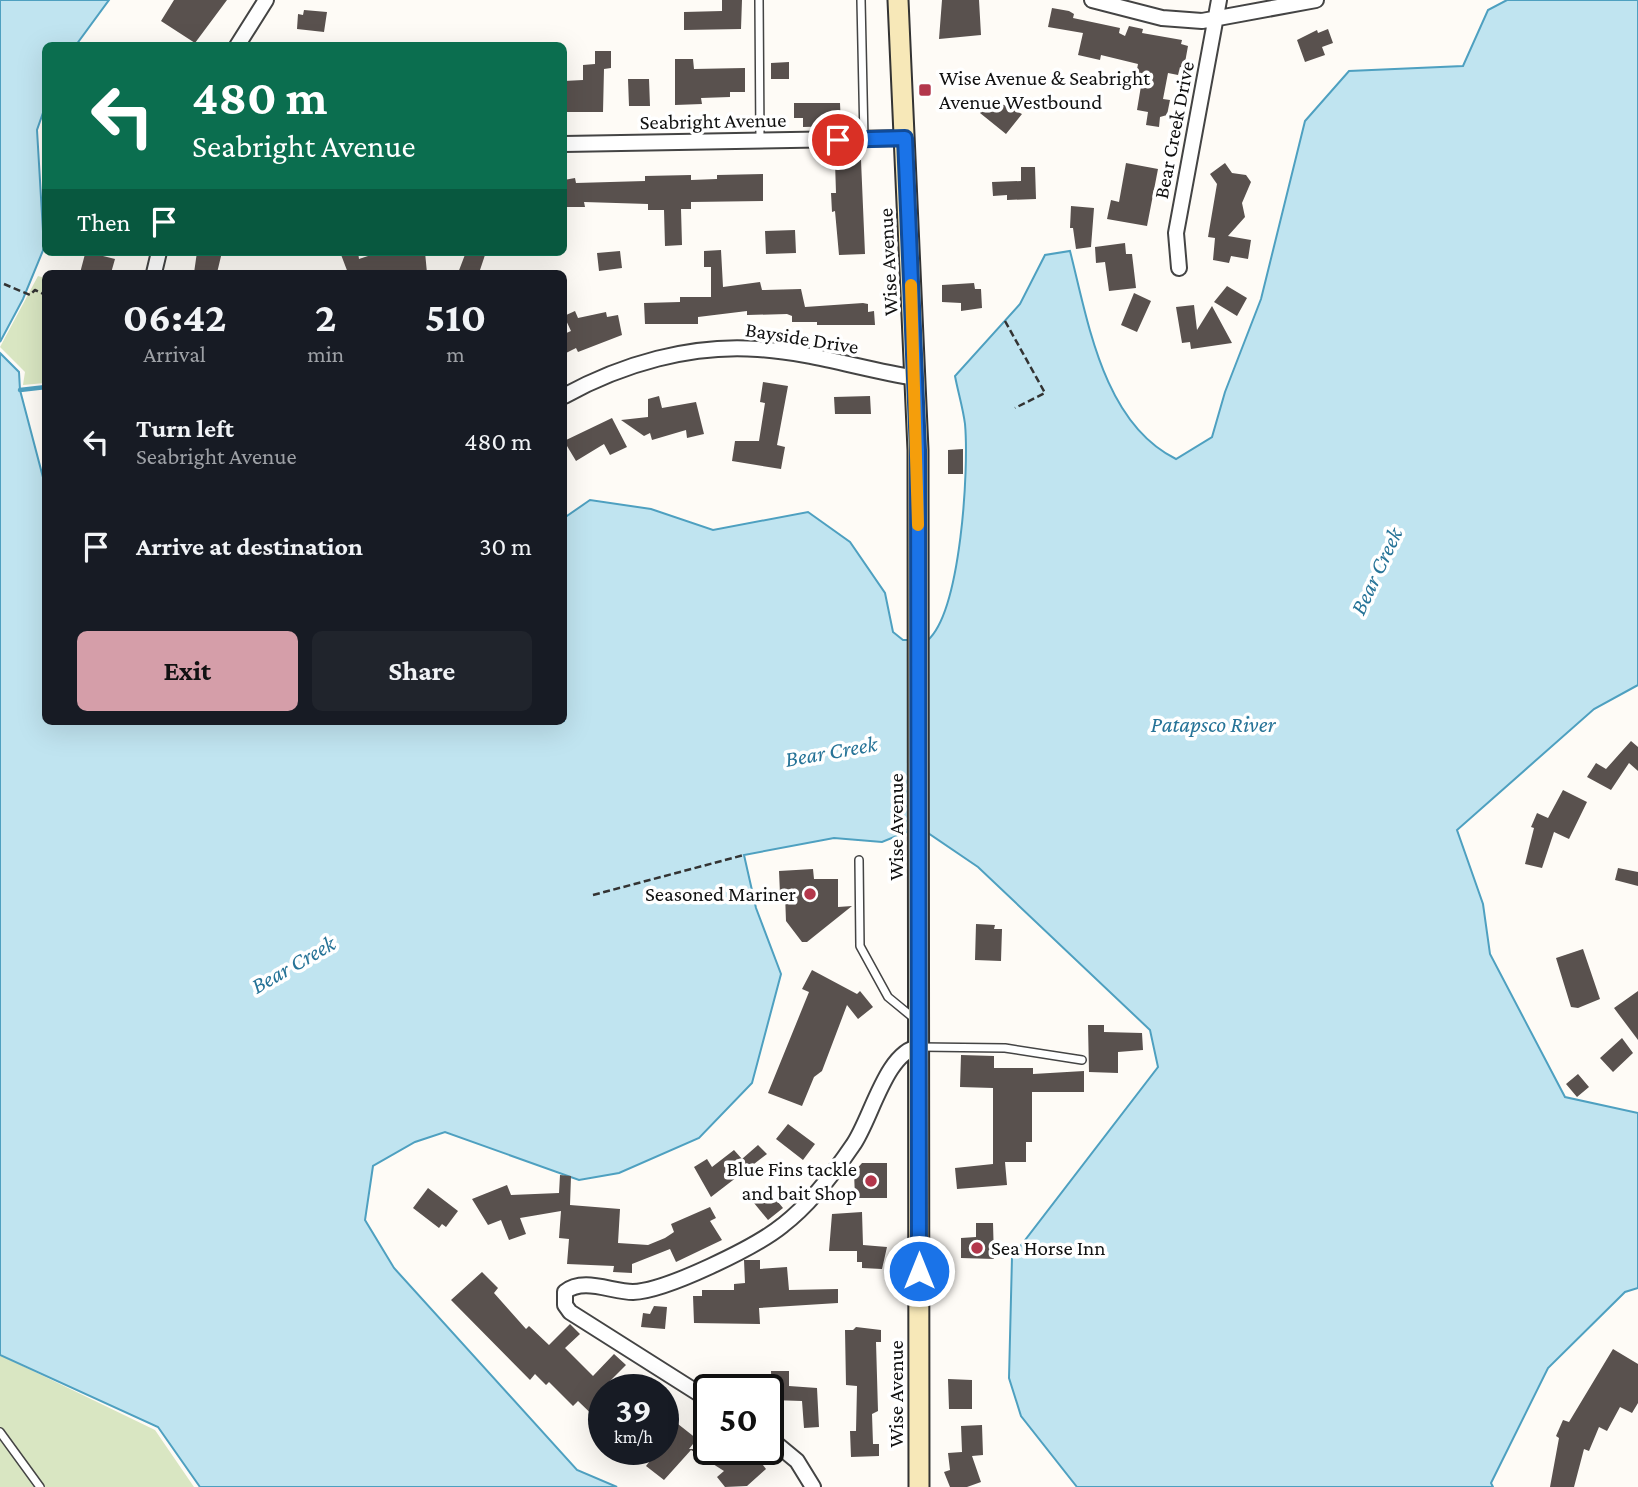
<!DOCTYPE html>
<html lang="en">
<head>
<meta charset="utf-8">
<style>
	body { margin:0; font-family:"Crimson Pro",serif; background:#20242c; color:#f1f3f6; height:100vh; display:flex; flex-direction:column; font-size:26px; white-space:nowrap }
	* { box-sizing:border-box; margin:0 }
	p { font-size:23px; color:#9ea1a6 }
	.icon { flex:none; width:38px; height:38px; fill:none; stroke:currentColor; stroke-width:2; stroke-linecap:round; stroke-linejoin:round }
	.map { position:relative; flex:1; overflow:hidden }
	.drawer { position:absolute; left:42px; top:270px; width:525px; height:455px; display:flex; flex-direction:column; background:#171b24; border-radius:10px; box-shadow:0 7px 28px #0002 }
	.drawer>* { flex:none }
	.top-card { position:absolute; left:42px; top:42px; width:525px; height:214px; border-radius:10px; box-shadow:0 7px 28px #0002; background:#0b6e4f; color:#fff; overflow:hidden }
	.speed { position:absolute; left:588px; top:1374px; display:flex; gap:14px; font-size:35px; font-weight:700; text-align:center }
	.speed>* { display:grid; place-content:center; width:91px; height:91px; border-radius:50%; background:#171b24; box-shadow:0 7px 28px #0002; line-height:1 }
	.speed small { font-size:18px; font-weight:400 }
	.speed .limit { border:4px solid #111; border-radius:10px; background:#fff; color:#111 }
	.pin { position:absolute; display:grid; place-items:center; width:60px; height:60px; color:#fff; margin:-30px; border:4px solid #fff; border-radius:50%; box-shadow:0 2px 7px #0007 }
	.me { position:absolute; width:77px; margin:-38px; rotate:0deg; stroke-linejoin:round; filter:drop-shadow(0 0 5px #0008) }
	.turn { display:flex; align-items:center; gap:24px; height:147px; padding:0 35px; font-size:32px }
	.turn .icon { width:91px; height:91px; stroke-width:2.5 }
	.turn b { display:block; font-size:49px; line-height:60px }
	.then { display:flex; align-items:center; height:66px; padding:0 35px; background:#0003; gap:14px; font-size:26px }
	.eta { display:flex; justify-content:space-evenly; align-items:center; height:119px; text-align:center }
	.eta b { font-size:42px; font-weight:700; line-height:49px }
	.button { display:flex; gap:14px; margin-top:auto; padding:14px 35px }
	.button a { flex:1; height:80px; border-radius:10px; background:#d59ea9; color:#111; font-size:28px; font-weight:700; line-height:80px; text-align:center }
	.button a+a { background:#20242c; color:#f1f3f6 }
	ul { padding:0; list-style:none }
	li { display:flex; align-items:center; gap:21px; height:105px; padding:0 35px }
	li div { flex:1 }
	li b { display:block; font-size:26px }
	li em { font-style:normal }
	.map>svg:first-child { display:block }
	.green { fill:#d9e6c2 }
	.water { fill:#c0e4f0; stroke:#4ea0c0; stroke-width:2 }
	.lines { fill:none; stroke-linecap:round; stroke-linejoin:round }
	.stream { stroke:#4ea0c0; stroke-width:4.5 }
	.building { fill:#59514e }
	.lane-casing { stroke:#444; stroke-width:10 }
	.street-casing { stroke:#444; stroke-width:18 }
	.secondary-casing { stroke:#333; stroke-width:23 }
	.path { stroke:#333; stroke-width:2.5; stroke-dasharray:7 3.5; stroke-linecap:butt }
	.lane { stroke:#fff; stroke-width:7 }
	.street { stroke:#fff; stroke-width:14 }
	.secondary { stroke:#f7e8b8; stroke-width:19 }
	.route-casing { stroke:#114b97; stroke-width:18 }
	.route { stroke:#1a73e8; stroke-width:12 }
	.slow { stroke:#f59e0b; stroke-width:12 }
	.poi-dot { fill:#b3374b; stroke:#fff; stroke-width:2.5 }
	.labels { text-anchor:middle; stroke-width:7; stroke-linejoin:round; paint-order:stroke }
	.poi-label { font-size:21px; fill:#111; stroke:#fff; text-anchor:start }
	.street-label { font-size:21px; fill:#111; stroke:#fff }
	.water-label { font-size:23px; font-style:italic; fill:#267397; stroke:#fff }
</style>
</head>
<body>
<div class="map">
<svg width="1638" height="1487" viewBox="0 0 1638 1487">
	<rect width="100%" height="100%" fill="#fefbf6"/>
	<path class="green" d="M 38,276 L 45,278 L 45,383 L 23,385 L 25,372 L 0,347 Z
		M 0,1355 L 155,1430 L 194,1487 L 0,1487 Z"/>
	<path class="water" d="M 0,0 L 109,0 L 76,45 L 46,46 L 45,107 L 37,130 L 44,248 L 23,299 L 0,342 Z
		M 1507,0 L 1638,0 L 1638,685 L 1594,709 L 1457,830 L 1483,904 L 1490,954 L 1565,1097 L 1638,1113 L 1638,1288 L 1625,1292 L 1548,1368 L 1491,1483 L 1493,1487 L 1077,1487 L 1021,1416 L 1009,1378 L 1012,1257 L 1158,1067 L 1150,1030 L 978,867 L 919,827 L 882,842 L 834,838 L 744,855 L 756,908 L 781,974 L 752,1083 L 699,1138 L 619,1173 L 579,1180 L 445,1132 L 415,1142 L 373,1166 L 365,1220 L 394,1268 L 577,1470 L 617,1487 L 200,1487 L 158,1427 L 0,1355 L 0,353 L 19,372 L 20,390 L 45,485 L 46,721 L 564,721 L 564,518 L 590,500 L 651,509 L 713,530 L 808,512 L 850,542 L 885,593 L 893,632 L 903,640 L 928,640 C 961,610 969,469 965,424 C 963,408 958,392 955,376 L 1020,304 L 1045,255 L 1070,251 C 1088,321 1103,423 1176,459 L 1212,437 L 1225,392 L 1261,299 L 1305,121 L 1349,71 L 1463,66 L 1488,10 Z"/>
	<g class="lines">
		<path class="stream" d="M 20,390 L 46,387"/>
	</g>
	<path class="building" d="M 174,0 L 227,0 L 195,43 L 161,21 Z
		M 722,0 L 742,0 L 741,29 L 684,30 L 684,12 L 722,11 Z
		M 942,0 L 979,0 L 981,35 L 939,39 Z
		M 1052,8 L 1069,11 L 1074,14 L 1073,18 L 1120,28 L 1119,33 L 1125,36 L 1129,26 L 1143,29 L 1142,33 L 1182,40 L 1181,44 L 1188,46 L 1184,68 L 1180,67 L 1178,75 L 1168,73 L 1163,99 L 1170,100 L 1167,115 L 1160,117 L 1159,127 L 1146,125 L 1148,112 L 1137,110 L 1141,86 L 1134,85 L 1138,64 L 1101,55 L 1100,60 L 1078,55 L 1083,33 L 1048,27 Z
		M 304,10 L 327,12 L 324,32 L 297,29 L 298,14 L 303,15 Z
		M 1328,29 L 1333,43 L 1322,47 L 1325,55 L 1305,62 L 1297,40 L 1317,30 L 1318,33 Z
		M 595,51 L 611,51 L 611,68 L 604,69 L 603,112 L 564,112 L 564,81 L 583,80 L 583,65 L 595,64 Z
		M 675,59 L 693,59 L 694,69 L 745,68 L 745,92 L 730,92 L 730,97 L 701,98 L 702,104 L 675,105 Z
		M 789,62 L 789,79 L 771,79 L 771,63 Z
		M 628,79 L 649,79 L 650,106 L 629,106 Z
		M 988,97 L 1022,114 L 1006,134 L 980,113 Z
		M 794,103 L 840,103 L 841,126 L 803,127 L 803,118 L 794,118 Z
		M 861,160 L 865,254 L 839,255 L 835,211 L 832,212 L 831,193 L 836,193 L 835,162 Z
		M 1126,163 L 1158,169 L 1147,226 L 1107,219 L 1111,200 L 1119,202 Z
		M 1225,163 L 1232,173 L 1246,175 L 1251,182 L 1242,203 L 1245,217 L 1228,236 L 1251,240 L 1248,259 L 1231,256 L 1229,263 L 1213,260 L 1215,238 L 1208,237 L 1217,184 L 1210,174 Z
		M 1021,167 L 1035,167 L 1036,199 L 1007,200 L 1007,195 L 993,196 L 992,182 L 1021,181 Z
		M 763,174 L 763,201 L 691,202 L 691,209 L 681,209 L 682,245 L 665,246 L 664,210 L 648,210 L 648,204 L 584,202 L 585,207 L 564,207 L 564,180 L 575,178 L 576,183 L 645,181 L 645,176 L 691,175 L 691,180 L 717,179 L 717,175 Z
		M 1071,206 L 1094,208 L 1091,247 L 1076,249 L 1073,228 L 1070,228 Z
		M 795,230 L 796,253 L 766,254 L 765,231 Z
		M 1125,243 L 1126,254 L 1132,254 L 1136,288 L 1109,291 L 1105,262 L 1096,263 L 1095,247 Z
		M 721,250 L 723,287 L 760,282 L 762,290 L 765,290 L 801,289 L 805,307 L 863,303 L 868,304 L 868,312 L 874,311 L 875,325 L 817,325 L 817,322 L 792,322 L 792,316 L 787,314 L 747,315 L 747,311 L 698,317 L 698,324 L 645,324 L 644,303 L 680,302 L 680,297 L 711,297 L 711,267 L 704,267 L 704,251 Z
		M 620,251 L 622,268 L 599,271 L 597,253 Z
		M 197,252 L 222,252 L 217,273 L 194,273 Z
		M 340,252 L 358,252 L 359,259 L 380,252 L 381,256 L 394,252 L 425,252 L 427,273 L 348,273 Z
		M 466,252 L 486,252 L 479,273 L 458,273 Z
		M 91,253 L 115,259 L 111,273 L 80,273 L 85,254 Z
		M 974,283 L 975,289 L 981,289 L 982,308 L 961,311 L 961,303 L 942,302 L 942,285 Z
		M 1227,286 L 1247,298 L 1237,316 L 1214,302 Z
		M 1134,293 L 1151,301 L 1137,332 L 1121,325 Z
		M 1194,305 L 1197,330 L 1212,306 L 1232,343 L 1191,349 L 1190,342 L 1182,343 L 1176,307 Z
		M 575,311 L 578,318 L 606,312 L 607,317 L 618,315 L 622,335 L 578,352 L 576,348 L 564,354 L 564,334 L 571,331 L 564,316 Z
		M 763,382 L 788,386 L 777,445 L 785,447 L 781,469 L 732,461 L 735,441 L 759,441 L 765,403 L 760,402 Z
		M 659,396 L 662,408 L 696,402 L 704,434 L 687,438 L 686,430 L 652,440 L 650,433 L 644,436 L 621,420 L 648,417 L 648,399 Z
		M 870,396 L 871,414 L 835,414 L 834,397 Z
		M 612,418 L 627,447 L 610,455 L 604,444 L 576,461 L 564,441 Z
		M 963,449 L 963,474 L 948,474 L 948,450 Z
		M 1631,741 L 1638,747 L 1638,771 L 1629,763 L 1611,790 L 1587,777 L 1596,763 L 1606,769 Z
		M 1563,790 L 1587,802 L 1569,839 L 1554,832 L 1542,868 L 1525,864 L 1534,828 L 1531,827 L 1537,813 L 1548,818 Z
		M 1618,868 L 1638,872 L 1638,886 L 1615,880 Z
		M 813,869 L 814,879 L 838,879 L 838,907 L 852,906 L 807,942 L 802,942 L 786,921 L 785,894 L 780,894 L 779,871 Z
		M 976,924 L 995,925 L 994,929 L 1002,929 L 1001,961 L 975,960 Z
		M 1583,949 L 1600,999 L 1578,1008 L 1571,1007 L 1556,958 Z
		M 812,970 L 857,994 L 860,991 L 873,1007 L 858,1019 L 847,1005 L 822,1071 L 814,1077 L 802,1106 L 768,1093 L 809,992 L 802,989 Z
		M 1638,991 L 1638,1040 L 1614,1008 Z
		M 1088,1025 L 1104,1025 L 1104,1032 L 1142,1033 L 1143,1050 L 1118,1052 L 1118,1073 L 1089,1072 Z
		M 1622,1038 L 1633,1053 L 1613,1072 L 1600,1058 Z
		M 961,1055 L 994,1056 L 994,1068 L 1033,1068 L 1033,1074 L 1084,1071 L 1084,1092 L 1032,1092 L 1032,1142 L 1026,1142 L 1026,1162 L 1005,1162 L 1007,1185 L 957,1189 L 955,1168 L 993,1164 L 993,1088 L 960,1087 Z
		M 1578,1074 L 1589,1087 L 1577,1097 L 1566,1084 Z
		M 788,1124 L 815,1144 L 803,1160 L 776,1139 Z
		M 758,1145 L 767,1154 L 711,1197 L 694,1167 L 707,1159 L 712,1167 L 734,1150 L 742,1159 Z
		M 862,1163 L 887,1163 L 887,1198 L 855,1198 L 854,1172 Z
		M 560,1175 L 571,1176 L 570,1205 L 620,1209 L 618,1243 L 648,1245 L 665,1238 L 674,1232 L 671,1224 L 710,1207 L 716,1218 L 710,1221 L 722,1240 L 676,1262 L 670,1249 L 632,1264 L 632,1273 L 613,1272 L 614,1266 L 567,1264 L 569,1239 L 559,1238 L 561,1211 L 520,1218 L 526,1234 L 509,1240 L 501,1220 L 488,1225 L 472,1199 L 507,1185 L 511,1195 L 559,1193 Z
		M 428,1188 L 458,1211 L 446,1227 L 442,1224 L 439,1228 L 413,1208 Z
		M 769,1191 L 783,1208 L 768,1220 L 754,1203 Z
		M 862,1212 L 863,1245 L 887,1247 L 882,1269 L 862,1268 L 862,1262 L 857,1262 L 857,1251 L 829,1251 L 832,1214 Z
		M 976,1223 L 993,1223 L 994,1259 L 961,1258 L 961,1238 L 976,1237 Z
		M 744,1260 L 760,1260 L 760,1269 L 787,1267 L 789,1290 L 838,1289 L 838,1303 L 759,1308 L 760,1324 L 694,1323 L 693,1296 L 702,1296 L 702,1290 L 734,1290 L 734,1284 L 745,1283 Z
		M 482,1272 L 498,1288 L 494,1293 L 526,1329 L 529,1326 L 549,1345 L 570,1324 L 580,1334 L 565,1348 L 593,1376 L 614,1354 L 626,1365 L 604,1387 L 604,1426 L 578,1401 L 573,1406 L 549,1382 L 546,1385 L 535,1374 L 530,1380 L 451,1300 Z
		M 654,1306 L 667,1307 L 665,1329 L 641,1327 L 643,1313 L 650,1314 Z
		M 856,1327 L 881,1330 L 881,1342 L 876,1342 L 878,1411 L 872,1414 L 873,1444 L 879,1444 L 879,1456 L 851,1457 L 850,1431 L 856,1431 L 857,1386 L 846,1385 L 845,1330 L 853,1330 Z
		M 1613,1349 L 1638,1364 L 1638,1403 L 1632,1413 L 1620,1407 L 1607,1431 L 1599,1427 L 1589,1451 L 1584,1449 L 1574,1487 L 1550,1487 L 1559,1438 L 1556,1436 L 1563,1420 L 1569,1422 Z
		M 771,1371 L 789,1371 L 789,1386 L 817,1388 L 819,1427 L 804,1428 L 802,1401 L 772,1400 Z
		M 948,1379 L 972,1380 L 972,1409 L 949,1409 Z
		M 678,1424 L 697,1439 L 689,1449 L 751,1449 L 766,1469 L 747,1486 L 725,1487 L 717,1477 L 724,1471 L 691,1450 L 664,1480 L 646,1466 L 659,1449 L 663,1449 L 663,1444 Z
		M 982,1425 L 983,1455 L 972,1456 L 981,1482 L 967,1487 L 950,1487 L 944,1472 L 950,1470 L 948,1453 L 962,1452 L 961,1426 Z"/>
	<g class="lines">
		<g class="lane-casing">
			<path id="lane" d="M 759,0 L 760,140
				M 861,0 L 864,139
				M 859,860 L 860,946 L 888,997 L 916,1020
				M 920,1047 L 1005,1048 L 1082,1060
				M 0,1432 L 40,1487"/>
		</g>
		<g class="street-casing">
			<path id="street" d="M 1092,0 L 1162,18 L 1202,21 L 1316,0
				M 237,46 L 266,0
				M 564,144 L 905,138
				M 1179,268 L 1176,233 L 1219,0
				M 154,273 L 159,252
				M 564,396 C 622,364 691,344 758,349 C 811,352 864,370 916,378
				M 709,1400 L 570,1312 L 565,1305 L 565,1292 C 583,1277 612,1292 633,1292 C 666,1291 756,1247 783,1225 C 810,1204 834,1173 853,1145 C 871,1120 886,1051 919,1047
				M 768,1437 L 797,1461 L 813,1487"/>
		</g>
		<g class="secondary-casing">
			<path id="secondary" d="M 898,0 L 918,450 L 919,1487"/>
		</g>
		<path class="path" d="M 4,284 L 30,295 L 35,290 L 46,295
			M 1005,321 L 1045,393 L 1015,408
			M 593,895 L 744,855"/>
		<use href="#lane" class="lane"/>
		<use href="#street" class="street"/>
		<use href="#secondary" class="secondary"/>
	</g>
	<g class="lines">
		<g class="route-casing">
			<path id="route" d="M 838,140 L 905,138 L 918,450 L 919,1271"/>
		</g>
		<use href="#route" class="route"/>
		<path class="slow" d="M 911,285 L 918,525"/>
	</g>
	<g class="poi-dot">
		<rect x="918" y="83" width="14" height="14" rx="3.5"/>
		<circle cx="810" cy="894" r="7"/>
		<circle cx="871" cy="1181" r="7"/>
		<circle cx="977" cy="1248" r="7"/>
	</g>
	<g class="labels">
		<g class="poi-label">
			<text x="939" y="85">Wise Avenue &amp; Seabright<tspan x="939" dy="24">Avenue Westbound</tspan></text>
			<text x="796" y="901" text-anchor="end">Seasoned Mariner</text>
			<text x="857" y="1176" text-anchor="end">Blue Fins tackle<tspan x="857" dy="24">and bait Shop</tspan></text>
			<text x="991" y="1255">Sea Horse Inn</text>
		</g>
		<g class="street-label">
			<text transform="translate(713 121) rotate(-1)" y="7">Seabright Avenue</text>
			<text transform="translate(1174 130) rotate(-79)" y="7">Bear Creek Drive</text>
			<text transform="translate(888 262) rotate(-93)" y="7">Wise Avenue</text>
			<text transform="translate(802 338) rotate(9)" y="7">Bayside Drive</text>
			<text transform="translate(896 827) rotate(-90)" y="7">Wise Avenue</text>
			<text transform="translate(896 1394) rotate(-90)" y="7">Wise Avenue</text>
		</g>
		<g class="water-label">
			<text transform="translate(1376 571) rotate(-65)" y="8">Bear Creek</text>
			<text x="1213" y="732">Patapsco River</text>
			<text transform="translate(831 751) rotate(-10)" y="8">Bear Creek</text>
			<text transform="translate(293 964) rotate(-30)" y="8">Bear Creek</text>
		</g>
	</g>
</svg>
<div class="speed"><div>39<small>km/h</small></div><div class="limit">50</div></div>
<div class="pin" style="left:838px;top:140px;background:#d93025"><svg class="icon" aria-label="arrive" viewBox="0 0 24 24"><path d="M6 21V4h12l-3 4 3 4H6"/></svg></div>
<svg class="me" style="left:919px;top:1271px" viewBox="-20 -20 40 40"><circle r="17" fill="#1a73e8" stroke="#fff" stroke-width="3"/><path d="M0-11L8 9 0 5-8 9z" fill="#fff"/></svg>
<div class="top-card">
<div class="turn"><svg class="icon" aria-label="left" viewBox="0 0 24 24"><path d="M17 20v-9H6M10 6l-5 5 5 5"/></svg><div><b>480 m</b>Seabright Avenue</div></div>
<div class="then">Then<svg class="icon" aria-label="arrive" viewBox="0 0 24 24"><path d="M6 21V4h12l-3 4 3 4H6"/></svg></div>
</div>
<section class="drawer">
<div class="eta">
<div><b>06:42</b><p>Arrival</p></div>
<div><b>2</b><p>min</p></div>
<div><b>510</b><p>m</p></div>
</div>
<ul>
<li><svg class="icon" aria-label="left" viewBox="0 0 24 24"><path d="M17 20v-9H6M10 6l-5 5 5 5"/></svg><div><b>Turn left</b><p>Seabright Avenue</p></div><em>480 m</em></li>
<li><svg class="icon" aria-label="arrive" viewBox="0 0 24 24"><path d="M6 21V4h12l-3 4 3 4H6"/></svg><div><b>Arrive at destination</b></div><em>30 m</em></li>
</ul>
<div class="button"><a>Exit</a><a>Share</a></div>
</section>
</div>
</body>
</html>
